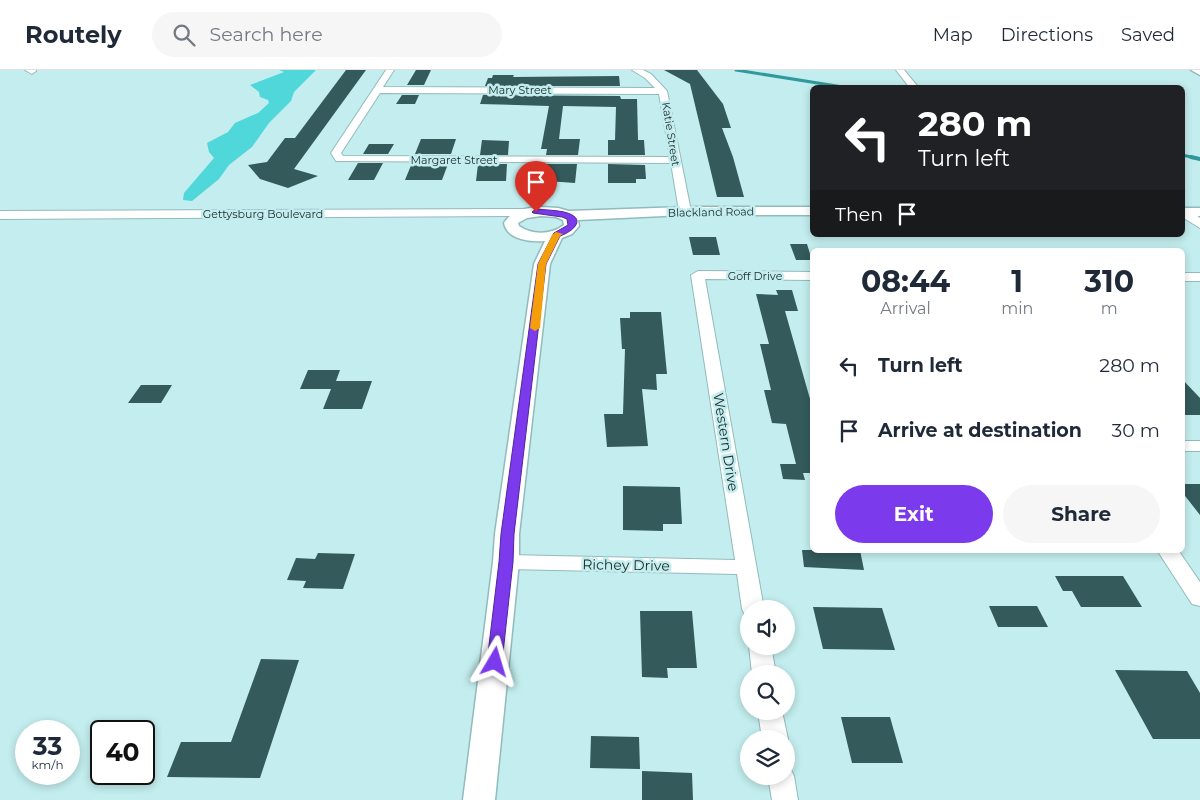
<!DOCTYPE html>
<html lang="en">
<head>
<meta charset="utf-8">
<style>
	body { margin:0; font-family:Montserrat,sans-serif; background:#f6f6f7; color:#1f2937; height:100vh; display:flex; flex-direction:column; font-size:19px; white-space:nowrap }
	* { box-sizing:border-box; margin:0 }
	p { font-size:16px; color:#747a83 }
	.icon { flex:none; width:28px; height:28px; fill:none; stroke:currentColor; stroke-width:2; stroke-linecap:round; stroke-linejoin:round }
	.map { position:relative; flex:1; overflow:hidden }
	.drawer { position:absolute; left:810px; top:178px; width:375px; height:305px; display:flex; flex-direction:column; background:#fff; border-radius:8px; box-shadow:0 2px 8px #0003 }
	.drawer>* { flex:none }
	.top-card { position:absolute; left:810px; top:15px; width:375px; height:152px; border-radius:8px; box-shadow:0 2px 8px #0003; background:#202124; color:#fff; overflow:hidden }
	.controls { position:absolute; left:740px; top:530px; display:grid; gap:10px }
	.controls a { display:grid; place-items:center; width:55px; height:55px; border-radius:50%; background:#fff; box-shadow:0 2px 8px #0003; font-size:25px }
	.speed { position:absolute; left:15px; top:650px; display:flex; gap:10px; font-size:25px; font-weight:700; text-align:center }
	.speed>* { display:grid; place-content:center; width:65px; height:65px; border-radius:50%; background:#fff; box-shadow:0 2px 8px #0003; line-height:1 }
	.speed small { font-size:12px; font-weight:400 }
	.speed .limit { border:2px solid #111; border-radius:8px; background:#fff; color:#111 }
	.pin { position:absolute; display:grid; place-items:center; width:42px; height:42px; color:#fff; margin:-51px -21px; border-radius:50% 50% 50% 0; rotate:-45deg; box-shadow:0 0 5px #0007 }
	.pin .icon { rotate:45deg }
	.me { position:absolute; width:55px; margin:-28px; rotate:7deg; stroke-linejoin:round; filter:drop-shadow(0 0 4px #0008) }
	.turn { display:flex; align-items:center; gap:18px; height:105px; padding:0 25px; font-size:22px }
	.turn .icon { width:65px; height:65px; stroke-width:2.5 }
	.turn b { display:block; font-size:35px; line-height:42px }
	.then { display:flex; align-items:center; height:48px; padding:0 25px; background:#0003; gap:10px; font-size:19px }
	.eta { display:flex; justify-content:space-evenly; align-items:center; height:85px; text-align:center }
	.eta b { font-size:30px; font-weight:700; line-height:35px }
	.button { display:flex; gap:10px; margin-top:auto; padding:10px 25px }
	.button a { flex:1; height:58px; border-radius:30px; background:#7c3aed; color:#fff; font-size:20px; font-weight:700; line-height:58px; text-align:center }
	.button a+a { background:#f6f6f7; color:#1f2937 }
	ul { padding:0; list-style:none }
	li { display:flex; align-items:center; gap:15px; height:65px; padding:0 25px }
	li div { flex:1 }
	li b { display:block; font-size:19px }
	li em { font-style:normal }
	header { display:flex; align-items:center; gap:30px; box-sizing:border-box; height:70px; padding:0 25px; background:#fff; border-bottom:1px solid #e0e1e3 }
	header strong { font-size:24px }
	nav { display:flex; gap:28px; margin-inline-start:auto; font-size:18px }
	.search { width:350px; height:45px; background:#f6f6f7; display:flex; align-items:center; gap:12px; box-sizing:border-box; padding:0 18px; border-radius:28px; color:#747a83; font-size:19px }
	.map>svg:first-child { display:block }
	.green { fill:#50d7da }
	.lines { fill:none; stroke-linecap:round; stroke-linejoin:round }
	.stream-far1 { stroke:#2f999c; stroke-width:3 }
	.stream { stroke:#2f999c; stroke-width:4 }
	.building { fill:#345a5b }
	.minor-casing { stroke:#92bbbb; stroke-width:2 }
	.tertiary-casing { stroke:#92bbbb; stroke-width:3 }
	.minor { fill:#fff; fill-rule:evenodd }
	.tertiary { fill:#fff; fill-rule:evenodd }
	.route { fill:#7c3aed; stroke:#51269a }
	.slow { fill:#f59e0b }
	.labels { text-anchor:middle; stroke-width:5; stroke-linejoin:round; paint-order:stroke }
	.far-street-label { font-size:11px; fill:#203030; stroke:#c3edee }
	.street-label { font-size:14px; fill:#203030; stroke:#c3edee }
</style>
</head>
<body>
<header>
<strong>Routely</strong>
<div class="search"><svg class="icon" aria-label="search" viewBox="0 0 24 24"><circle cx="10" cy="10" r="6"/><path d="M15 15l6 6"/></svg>Search here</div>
<nav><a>Map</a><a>Directions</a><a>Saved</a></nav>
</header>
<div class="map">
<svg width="1200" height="730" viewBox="0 0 1200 730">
	<rect width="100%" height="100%" fill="#c3edee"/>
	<path class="green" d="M 279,0 L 316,0 L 294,22 L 291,31 L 269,53 L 252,77 L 229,95 L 219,109 L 192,131 L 183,130 L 184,123 L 214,88 L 209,82 L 207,73 L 228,62 L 235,53 L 258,43 L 269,33 L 268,30 L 260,27 L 259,22 L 250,15 L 284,2 Z"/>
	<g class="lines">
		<path class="stream-far1" d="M 736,0 L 849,18
			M 1182,85 L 1196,88"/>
		<path class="stream" d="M 1191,87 L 1200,89"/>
	</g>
	<path class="building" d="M 346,0 L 366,0 L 294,99 L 318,106 L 288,118 L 260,109 L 248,95 L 267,92 L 285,68 L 295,68 Z
		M 416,0 L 431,0 L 424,15 L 407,15 Z
		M 664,0 L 697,0 L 723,34 L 731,58 L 722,58 L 733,87 L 744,127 L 717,127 L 690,14 Z
		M 493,5 L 514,5 L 513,7 L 619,6 L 620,16 L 485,16 L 488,8 L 492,8 Z
		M 402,25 L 419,25 L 415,34 L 396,34 Z
		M 483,25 L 620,26 L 621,29 L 637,29 L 638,70 L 644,70 L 645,85 L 608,85 L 608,70 L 615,70 L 616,37 L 563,36 L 559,69 L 580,69 L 578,85 L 546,85 L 547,79 L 541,79 L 549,36 L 480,34 Z
		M 421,69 L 456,69 L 451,84 L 415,84 Z
		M 482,70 L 509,71 L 508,85 L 480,85 Z
		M 369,74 L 394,74 L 388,84 L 363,84 Z
		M 358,93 L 383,93 L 374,110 L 348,110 Z
		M 412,93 L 448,94 L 442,110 L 405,110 Z
		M 478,94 L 507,94 L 506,111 L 476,111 Z
		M 545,94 L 577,94 L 575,113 L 547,111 L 548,108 L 543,106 Z
		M 608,94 L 645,95 L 646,109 L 636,109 L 636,113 L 608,113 Z
		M 689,167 L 716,167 L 720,185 L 693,185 Z
		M 790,174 L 807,174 L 812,190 L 796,190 Z
		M 776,220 L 792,220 L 798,241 L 785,241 L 812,336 L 812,403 L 803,403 L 805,410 L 783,409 L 780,394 L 796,394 L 786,354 L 772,353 L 764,320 L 771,320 L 760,274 L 769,274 L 756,224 L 778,225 Z
		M 630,242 L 661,242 L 667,304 L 656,304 L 657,320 L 642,319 L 648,376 L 607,377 L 604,344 L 623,344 L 625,279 L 622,279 L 620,248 L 630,248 Z
		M 308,300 L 340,300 L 336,311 L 372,311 L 362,339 L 323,339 L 331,319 L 300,319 Z
		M 1182,309 L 1200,328 L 1200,345 L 1182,345 Z
		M 141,315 L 172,315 L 161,333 L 128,333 Z
		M 1182,414 L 1200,414 L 1200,445 L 1182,422 Z
		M 623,416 L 680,417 L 682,454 L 663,454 L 663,461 L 623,460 Z
		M 802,480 L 860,480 L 864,500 L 804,497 Z
		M 318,483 L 355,484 L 343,519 L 303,518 L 306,511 L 287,510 L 296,488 L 315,489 Z
		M 1055,506 L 1123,506 L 1142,537 L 1081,537 L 1072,521 L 1063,521 Z
		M 989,536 L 1037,536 L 1048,557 L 998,557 Z
		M 813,537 L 882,538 L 895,580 L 823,579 Z
		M 640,541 L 692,541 L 697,598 L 667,598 L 668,608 L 642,607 Z
		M 261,589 L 299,590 L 260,708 L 167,707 L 181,672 L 231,672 Z
		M 1115,600 L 1187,601 L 1200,623 L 1200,669 L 1153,669 Z
		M 841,647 L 890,647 L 903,693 L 852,693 Z
		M 591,666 L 639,667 L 640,699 L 590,698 Z
		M 642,701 L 692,703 L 693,730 L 642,730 Z"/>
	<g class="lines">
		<g class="minor-casing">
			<path id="minor" d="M 25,0 L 36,0 L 36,1 L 32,4 Z
				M 386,0 L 394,0 L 383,17 L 655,18 L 645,8 L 632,0 L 643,0 L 651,4 L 667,21 L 691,141 L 685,145 L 679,141 L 671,93 L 336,91 L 331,83 ZM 380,23 L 659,24 L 670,87 L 343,86 L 341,83 Z
				M 896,0 L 904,0 L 919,18 L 910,18 Z
				M 526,139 L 532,143 L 530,146 L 0,149 L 0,141 Z
				M 1182,139 L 1188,139 L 1200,148 L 1200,158 L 1182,147 Z
				M 698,201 L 812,202 L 812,210 L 705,209 L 764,539 L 749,539 L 749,546 L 745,545 L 742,539 L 737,504 L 506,499 L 499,497 L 496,492 L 499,487 L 506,485 L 735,490 L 691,205 Z
				M 1182,203 L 1200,203 L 1200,211 L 1182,211 Z
				M 1182,371 L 1200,371 L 1200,381 L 1182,381 Z
				M 1157,480 L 1178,480 L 1200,512 L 1200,536 L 1192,534 Z
				M 749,576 L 771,576 L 776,604 L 752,604 Z
				M 758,641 L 782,641 L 788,669 L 786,672 L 786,669 L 762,669 Z
				M 786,697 L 790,698 L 794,706 L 798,730 L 772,730 L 768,706 L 786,706 Z"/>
		</g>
		<g class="tertiary-casing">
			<path id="tertiary" d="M 1191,0 L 1200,0 L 1200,5 Z
				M 541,137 L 558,138 L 569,141 L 685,137 L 812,137 L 812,145 L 685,145 L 578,150 L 579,156 L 572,164 L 562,168 L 550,194 L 519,464 L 519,492 L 495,730 L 463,730 L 493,492 L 495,464 L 534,194 L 545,171 C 531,172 507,170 504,153 C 512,140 526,138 541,137 ZM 541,146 L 556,147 L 563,150 L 564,155 C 551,165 532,165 519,156 L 518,153 L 527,148 Z
				M 1182,138 L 1200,138 L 1200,146 L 1182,146 Z"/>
		</g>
		<use href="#minor" class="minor"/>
		<use href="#tertiary" class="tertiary"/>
	</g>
	<path class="route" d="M 536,139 C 545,140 555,140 564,142 C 588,148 574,161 560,166 L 546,194 L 514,464 L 513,492 L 502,592 L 500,596 L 495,598 L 489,596 L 487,592 L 499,492 L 501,464 L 538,194 L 554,163 L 568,155 L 567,149 L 562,147 L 533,143 L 532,142 Z"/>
	<path class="slow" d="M 556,162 L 563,164 L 560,166 L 546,194 L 540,258 L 535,261 L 530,258 L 538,194 L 552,165 Z"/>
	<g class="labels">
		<g class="far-street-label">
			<text x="520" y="24">Mary Street</text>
			<text transform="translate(671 64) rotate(81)" y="4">Katie Street</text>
			<text x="454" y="94">Margaret Street</text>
			<text transform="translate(711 142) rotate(-1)" y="4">Blackland Road</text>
			<text x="263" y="148">Gettysburg Boulevard</text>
			<text x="755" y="210">Goff Drive</text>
		</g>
		<g class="street-label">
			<text transform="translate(726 372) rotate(81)" y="5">Western Drive</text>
			<text transform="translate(626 495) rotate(1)" y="5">Richey Drive</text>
		</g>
	</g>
</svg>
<div class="controls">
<a><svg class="icon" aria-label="sound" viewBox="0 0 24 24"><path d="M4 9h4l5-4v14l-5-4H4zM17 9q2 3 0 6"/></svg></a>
<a><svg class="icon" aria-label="search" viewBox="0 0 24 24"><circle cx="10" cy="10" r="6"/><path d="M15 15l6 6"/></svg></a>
<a><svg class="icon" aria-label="layers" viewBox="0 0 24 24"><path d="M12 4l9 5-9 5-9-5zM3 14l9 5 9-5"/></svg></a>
</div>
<div class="speed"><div>33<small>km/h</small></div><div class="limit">40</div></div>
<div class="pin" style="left:536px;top:142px;background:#d93025"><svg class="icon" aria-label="arrive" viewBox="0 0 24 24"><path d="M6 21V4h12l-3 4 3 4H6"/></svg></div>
<svg class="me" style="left:495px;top:592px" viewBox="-20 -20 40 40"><path d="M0-17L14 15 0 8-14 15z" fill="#7c3aed" stroke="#fff" stroke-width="4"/></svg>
<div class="top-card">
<div class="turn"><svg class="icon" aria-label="left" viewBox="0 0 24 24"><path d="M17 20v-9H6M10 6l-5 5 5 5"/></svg><div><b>280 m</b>Turn left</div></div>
<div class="then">Then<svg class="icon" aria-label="arrive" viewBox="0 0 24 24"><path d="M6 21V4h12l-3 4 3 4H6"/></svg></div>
</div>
<section class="drawer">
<div class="eta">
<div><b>08:44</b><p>Arrival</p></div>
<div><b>1</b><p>min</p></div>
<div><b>310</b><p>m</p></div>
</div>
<ul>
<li><svg class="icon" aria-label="left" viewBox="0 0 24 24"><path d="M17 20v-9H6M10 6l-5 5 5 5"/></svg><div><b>Turn left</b></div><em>280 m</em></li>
<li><svg class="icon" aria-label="arrive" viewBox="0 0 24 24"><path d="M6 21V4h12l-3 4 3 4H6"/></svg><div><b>Arrive at destination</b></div><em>30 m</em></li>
</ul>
<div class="button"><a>Exit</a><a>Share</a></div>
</section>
</div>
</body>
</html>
